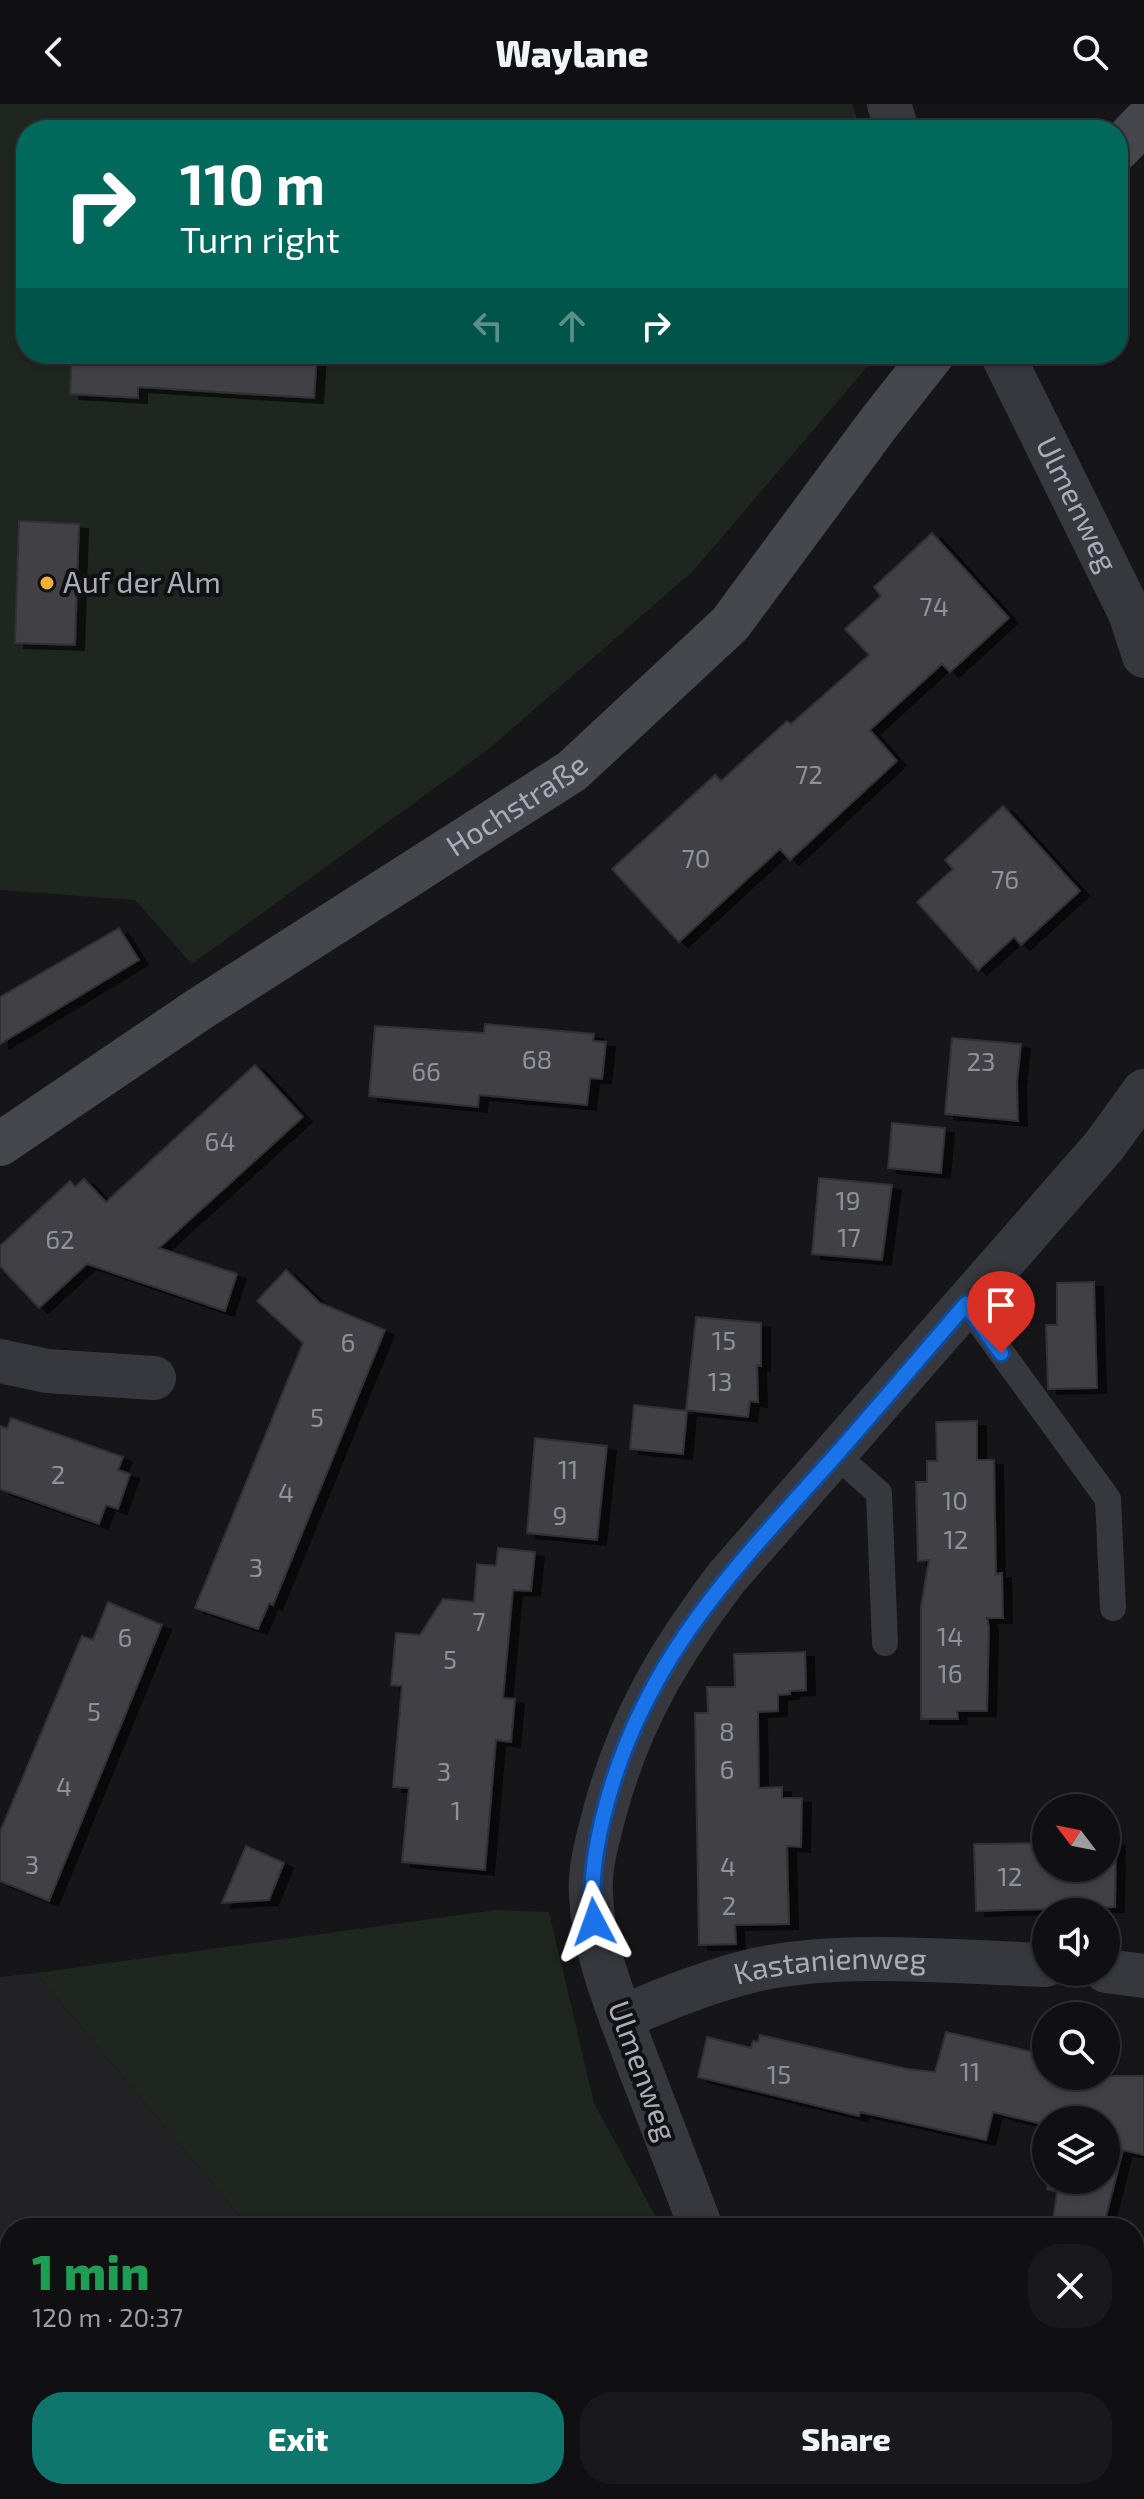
<!DOCTYPE html>
<html lang="en">
<head>
<meta charset="utf-8">
<style>
	body { margin:0; font-family:"Exo 2",sans-serif; background:#19191b; color:#f1f3f6; height:100vh; display:flex; flex-direction:column; font-size:30px; white-space:nowrap }
	* { box-sizing:border-box; margin:0 }
	p { font-size:26px; color:#9c9d9f }
	.icon { flex:none; width:44px; height:44px; fill:none; stroke:currentColor; stroke-width:2; stroke-linecap:round; stroke-linejoin:round }
	.map { position:relative; flex:1; overflow:hidden }
	.drawer { position:absolute; left:0px; top:2114px; width:1144px; height:282px; display:flex; flex-direction:column; background:#101012; border-radius:32px 32px 0 0; box-shadow:0 2px 6px #0004,0 0 0 2px #303032 }
	.drawer>* { flex:none }
	.banner { position:absolute; left:16px; top:16px; width:1112px; height:244px; border-radius:32px; box-shadow:0 2px 6px #0004,0 0 0 2px #303032; background:#00695c; color:#fff; overflow:hidden }
	.needle { width:52px; rotate:302deg }
	.buttons { position:absolute; left:1032px; top:1690px; display:grid; gap:16px }
	.buttons a { display:grid; place-items:center; width:88px; height:88px; border-radius:50%; background:#101012; box-shadow:0 2px 6px #0004,0 0 0 2px #303032; font-size:40px }
	.pin { position:absolute; display:grid; place-items:center; width:68px; height:68px; color:#fff; margin:-82px -34px; border-radius:50% 50% 50% 0; rotate:-45deg; box-shadow:0 0 8px #0007 }
	.pin .icon { rotate:45deg }
	.me { position:absolute; width:88px; margin:-44px; rotate:356deg; stroke-linejoin:round; filter:drop-shadow(0 0 6px #0008) }
	.turn { display:flex; align-items:center; gap:28px; height:168px; padding:0 32px; font-size:36px }
	.turn .icon { width:104px; height:104px; stroke-width:2.5 }
	.turn b { display:block; font-size:56px; line-height:68px }
	.lanes { display:flex; align-items:center; height:76px; padding:0 32px; background:#0003; justify-content:center; gap:40px; direction:ltr }
	.lanes .off { opacity:.35 }
	.round { display:grid; place-items:center; flex:none; width:84px; height:84px; border-radius:32px; background:#19191b }
	.summary { display:flex; align-items:center; justify-content:space-between; height:136px; padding:0 32px }
	h1 { font-size:48px; font-weight:800; line-height:60px; color:#1e9e55 }
	.action { display:flex; gap:16px; margin-top:auto; padding:16px 32px }
	.action a { flex:1; height:92px; border-radius:32px; background:#0f766e; color:#fff; font-size:32px; font-weight:800; line-height:92px; text-align:center }
	.action a+a { background:#19191b; color:#f1f3f6 }
	header { display:flex; justify-content:space-between; align-items:center; height:104px; padding:0 32px; background:#101012; font-size:36px; font-weight:800 }
	.map>svg:first-child { display:block }
	.built { fill:#222225 }
	.green { fill:#1e261f }
	.building { fill:#404145; stroke:#303034; stroke-width:2; filter:url(#shadow) }
	.lines { fill:none; stroke-linecap:round; stroke-linejoin:round }
	.lane { stroke:#37383d; stroke-width:26 }
	.street { stroke:#37383d; stroke-width:44 }
	.secondary { stroke:#45474d; stroke-width:44 }
	.route-casing { stroke:#114b97; stroke-width:20 }
	.route { stroke:#1a73e8; stroke-width:14 }
	.poi-dot { fill:#f2b134; stroke:#111113; stroke-width:3 }
	.labels { text-anchor:middle; stroke-width:8; stroke-linejoin:round; paint-order:stroke }
	.number-label { font-size:26px; fill:#8e929b }
	.street-label { font-size:30px; fill:#a8adb8; stroke:#111113 }
	.poi-label { font-size:30px; fill:#a8adb8; stroke:#111113; text-anchor:start }
</style>
</head>
<body>
<header><svg class="icon" aria-label="back" viewBox="0 0 24 24"><path d="M15 5l-7 7 7 7"/></svg>Waylane<svg class="icon" aria-label="search" viewBox="0 0 24 24"><circle cx="10" cy="10" r="6"/><path d="M15 15l6 6"/></svg></header>
<div class="map">
<svg width="1144" height="2395" viewBox="0 0 1144 2395">
	<defs>
		<filter id="shadow"><feDropShadow dx="9" dy="5" stdDeviation="0" flood-color="#0009"/></filter>
	</defs>
	<rect width="100%" height="100%" fill="#161618"/>
	<path class="built" d="M 36,1869 L 250,2124 L 10,2124 L 10,2386 L 366,2386 L 370,2395 L 0,2395 L 0,1873 Z"/>
	<path class="green" d="M 0,0 L 852,0 L 861,26 L 26,26 L 26,250 L 878,250 L 694,466 L 490,644 L 192,860 L 135,796 L 0,786 Z
		M 496,1806 L 549,1808 L 594,1999 L 662,2124 L 250,2124 L 36,1869 Z
		M 366,2386 L 754,2386 L 756,2395 L 370,2395 Z"/>
	<path class="building" d="M 72,250 L 317,250 L 314,294 L 138,283 L 138,294 L 70,290 Z
		M 19,417 L 79,420 L 75,541 L 15,539 Z
		M 932,429 L 1009,514 L 950,568 L 942,560 L 870,626 L 897,657 L 790,756 L 780,745 L 679,838 L 612,765 L 715,671 L 721,677 L 787,617 L 791,620 L 869,551 L 845,525 L 881,492 L 874,483 Z
		M 1003,702 L 1080,787 L 1021,841 L 1014,833 L 978,866 L 917,798 L 953,765 L 945,756 Z
		M 119,824 L 139,856 L 0,940 L 0,893 Z
		M 485,920 L 594,930 L 593,937 L 606,938 L 602,975 L 590,974 L 587,1001 L 479,991 L 478,1003 L 369,992 L 375,922 L 484,929 Z
		M 952,934 L 1021,940 L 1017,978 L 1018,1017 L 945,1010 Z
		M 255,961 L 303,1013 L 159,1144 L 237,1170 L 225,1207 L 87,1160 L 39,1204 L 0,1162 L 0,1142 L 70,1077 L 75,1083 L 84,1075 L 106,1098 Z
		M 892,1019 L 945,1024 L 941,1069 L 888,1064 Z
		M 819,1074 L 892,1081 L 882,1156 L 812,1150 Z
		M 286,1166 L 320,1199 L 385,1226 L 273,1501 L 269,1499 L 258,1525 L 195,1504 L 303,1239 L 257,1197 Z
		M 1094,1178 L 1097,1284 L 1048,1285 L 1046,1221 L 1057,1221 L 1057,1179 Z
		M 696,1213 L 761,1219 L 761,1262 L 757,1261 L 758,1298 L 750,1297 L 748,1313 L 686,1306 Z
		M 634,1301 L 687,1307 L 683,1350 L 630,1345 Z
		M 11,1314 L 123,1353 L 118,1366 L 130,1370 L 118,1405 L 106,1401 L 99,1420 L 0,1385 L 0,1322 L 7,1325 Z
		M 977,1317 L 977,1356 L 994,1356 L 996,1470 L 1002,1469 L 1003,1514 L 987,1514 L 989,1523 L 987,1607 L 957,1607 L 958,1615 L 921,1615 L 921,1502 L 929,1456 L 918,1457 L 916,1378 L 927,1378 L 927,1357 L 937,1357 L 936,1318 Z
		M 535,1334 L 607,1342 L 597,1436 L 527,1429 Z
		M 498,1444 L 535,1448 L 531,1487 L 513,1486 L 503,1594 L 515,1595 L 511,1638 L 496,1636 L 485,1766 L 402,1758 L 409,1684 L 393,1683 L 402,1582 L 391,1581 L 396,1529 L 420,1531 L 443,1495 L 474,1498 L 477,1460 L 496,1462 Z
		M 108,1498 L 162,1521 L 49,1797 L 0,1777 L 0,1728 L 75,1548 L 82,1532 L 93,1536 Z
		M 805,1548 L 806,1586 L 790,1587 L 790,1590 L 778,1591 L 778,1607 L 758,1608 L 759,1684 L 782,1683 L 782,1694 L 802,1694 L 801,1743 L 787,1742 L 789,1820 L 735,1821 L 736,1840 L 699,1841 L 695,1609 L 708,1609 L 707,1583 L 735,1583 L 734,1550 Z
		M 1106,1737 L 1116,1737 L 1115,1803 L 976,1807 L 974,1740 L 1046,1739 L 1046,1764 L 1106,1764 Z
		M 246,1742 L 284,1759 L 269,1796 L 222,1799 Z
		M 946,1928 L 1046,1951 L 1046,1972 L 1144,1972 L 1144,2051 L 1123,2046 L 1103,2124 L 1052,2124 L 1057,2088 L 1047,2085 L 1049,2076 L 1106,2076 L 1106,2016 L 1046,2016 L 1046,2021 L 993,2008 L 986,2036 L 860,2008 L 859,2012 L 698,1973 L 707,1933 L 751,1944 L 753,1937 L 758,1938 L 760,1931 L 907,1965 L 935,1968 Z"/>
	<g class="lines">
		<path class="lane" d="M 966,1200 L 1108,1395 L 1113,1504
			M 836,1351 L 879,1389 L 885,1539"/>
		<g class="street">
			<path d="M 889,0 L 897,26"/>
			<path id="s1" d="M 1002,250 L 1130,509 L 1144,552"/>
			<path d="M 0,1257 L 47,1267 L 154,1274"/>
			<path d="M 1106,1867 L 1144,1872"/>
			<path id="s2" d="M 621,1914 C 666,1894 711,1876 759,1865 C 846,1847 956,1858 1046,1861"/>
			<path d="M 701,2124 C 680,2067 658,2011 636,1954 C 617,1902 593,1847 591,1791 C 589,1763 598,1734 605,1707 C 630,1615 670,1548 727,1473 L 1104,1042 L 1144,987"/>
			<path d="M 791,2386 L 794,2395"/>
		</g>
		<g class="secondary">
			<path d="M 1118,45 L 1144,18"/>
			<path id="s3" d="M 0,1040 L 201,904 L 572,667 L 730,520 L 878,320 L 933,250"/>
		</g>
	</g>
	<g class="lines">
		<g class="route-casing">
			<path id="route" d="M 594,1818 C 589,1776 596,1739 607,1698 C 647,1551 737,1462 835,1352 C 879,1302 922,1251 966,1200 L 1001,1249"/>
		</g>
		<use href="#route" class="route"/>
	</g>
	<circle class="poi-dot" cx="47" cy="479" r="8"/>
	<g class="labels">
		<g class="number-label">
			<text x="934" y="512">74</text>
			<text x="809" y="680">72</text>
			<text x="696" y="764">70</text>
			<text x="1005" y="785">76</text>
			<text x="537" y="965">68</text>
			<text x="981" y="967">23</text>
			<text x="426" y="977">66</text>
			<text x="220" y="1047">64</text>
			<text x="848" y="1106">19</text>
			<text x="849" y="1143">17</text>
			<text x="60" y="1145">62</text>
			<text x="724" y="1246">15</text>
			<text x="348" y="1248">6</text>
			<text x="720" y="1287">13</text>
			<text x="317" y="1323">5</text>
			<text x="568" y="1375">11</text>
			<text x="58" y="1380">2</text>
			<text x="286" y="1398">4</text>
			<text x="955" y="1406">10</text>
			<text x="560" y="1421">9</text>
			<text x="956" y="1445">12</text>
			<text x="256" y="1473">3</text>
			<text x="479" y="1527">7</text>
			<text x="950" y="1542">14</text>
			<text x="125" y="1543">6</text>
			<text x="450" y="1565">5</text>
			<text x="950" y="1579">16</text>
			<text x="94" y="1617">5</text>
			<text x="727" y="1637">8</text>
			<text x="727" y="1675">6</text>
			<text x="444" y="1677">3</text>
			<text x="64" y="1692">4</text>
			<text x="456" y="1716">1</text>
			<text x="32" y="1770">3</text>
			<text x="728" y="1772">4</text>
			<text x="1010" y="1782">12</text>
			<text x="729" y="1811">2</text>
			<text x="970" y="1977">11</text>
			<text x="779" y="1980">15</text>
		</g>
		<g class="street-label">
			<text dy="10" stroke="none"><textPath href="#s1" startOffset="168">Ulmenweg</textPath></text>
			<text dy="10" stroke="none"><textPath href="#s3" startOffset="618">Hochstraße</textPath></text>
			<text dy="10" stroke="none"><textPath href="#s2" startOffset="218">Kastanienweg</textPath></text>
			<text transform="translate(642 1967) rotate(70)" y="10">Ulmenweg</text>
		</g>
		<g class="poi-label">
			<text x="63" y="489">Auf der Alm</text>
		</g>
	</g>
</svg>
<div class="buttons">
<a><svg class="needle" viewBox="-14 -14 28 28"><path d="M0-13l5 13h-10z" fill="#e53935"/><path d="M0 13l5-13h-10z" fill="#9c9d9f"/></svg></a>
<a><svg class="icon" aria-label="sound" viewBox="0 0 24 24"><path d="M4 9h4l5-4v14l-5-4H4zM17 9q2 3 0 6"/></svg></a>
<a><svg class="icon" aria-label="search" viewBox="0 0 24 24"><circle cx="10" cy="10" r="6"/><path d="M15 15l6 6"/></svg></a>
<a><svg class="icon" aria-label="layers" viewBox="0 0 24 24"><path d="M12 4l9 5-9 5-9-5zM3 14l9 5 9-5"/></svg></a>
</div>
<div class="pin" style="left:1001px;top:1249px;background:#d93025"><svg class="icon" aria-label="arrive" viewBox="0 0 24 24"><path d="M6 21V4h12l-3 4 3 4H6"/></svg></div>
<svg class="me" style="left:594px;top:1818px" viewBox="-20 -20 40 40"><path d="M0-17L14 15 0 8-14 15z" fill="#1a73e8" stroke="#fff" stroke-width="4"/></svg>
<div class="banner">
<div class="turn"><svg class="icon" aria-label="right" viewBox="0 0 24 24"><path d="M7 20v-9h11M14 6l5 5-5 5"/></svg><div><b>110 m</b>Turn right</div></div>
<div class="lanes"><svg class="icon off" aria-label="left" viewBox="0 0 24 24"><path d="M17 20v-9H6M10 6l-5 5 5 5"/></svg><svg class="icon off" aria-label="ahead" viewBox="0 0 24 24"><path d="M12 20V5M6 11l6-6 6 6"/></svg><svg class="icon" aria-label="right" viewBox="0 0 24 24"><path d="M7 20v-9h11M14 6l5 5-5 5"/></svg></div>
</div>
<section class="drawer">
<div class="summary"><div><h1>1 min</h1><p>120 m · 20:37</p></div><a class="round"><svg class="icon" aria-label="close" viewBox="0 0 24 24"><path d="M6 6l12 12M18 6L6 18"/></svg></a></div>
<div class="action"><a>Exit</a><a>Share</a></div>
</section>
</div>
</body>
</html>
